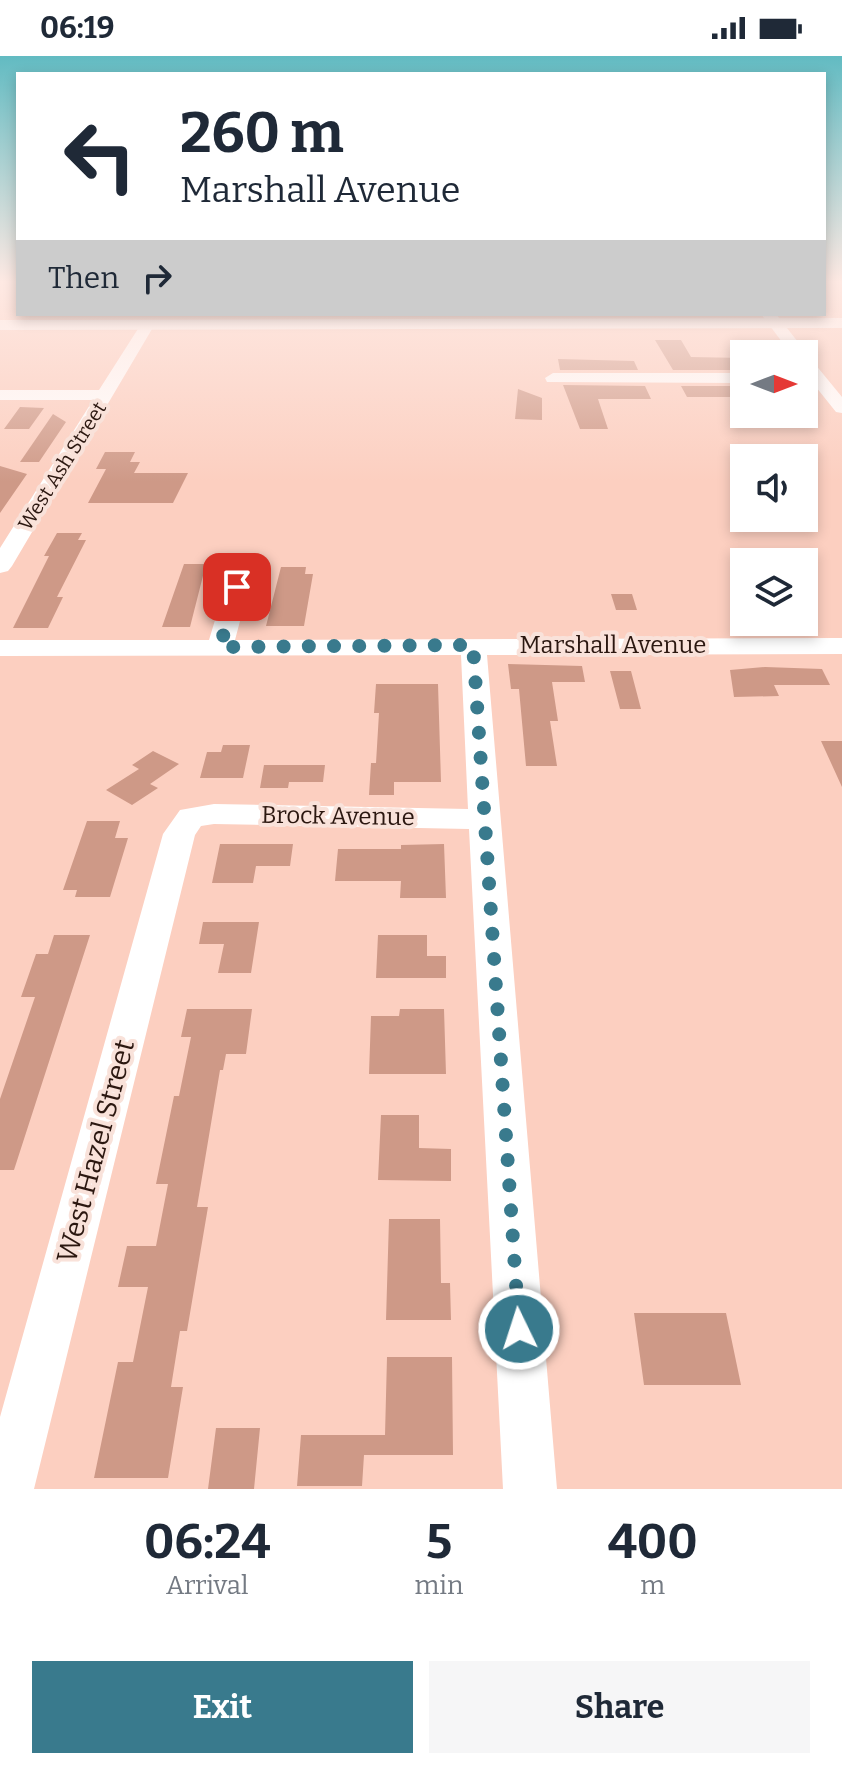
<!DOCTYPE html>
<html lang="en">
<head>
<meta charset="utf-8">
<style>
	body { margin:0; font-family:Bitter,serif; background:#f6f6f7; color:#1f2937; height:100vh; display:flex; flex-direction:column; font-size:30px; white-space:nowrap }
	* { box-sizing:border-box; margin:0 }
	p { font-size:26px; color:#747a83 }
	.icon { flex:none; width:44px; height:44px; fill:none; stroke:currentColor; stroke-width:2; stroke-linecap:round; stroke-linejoin:round }
	.map { position:relative; height:1433px; overflow:hidden }
	.side { display:flex; flex-direction:column; background:#fff; flex:1 }
	.side>* { flex:none }
	.guide { position:absolute; left:16px; top:16px; width:810px; height:244px; border-radius:0px; box-shadow:0 4px 12px #0003; background:#fff; color:#1f2937; overflow:hidden }
	.needle { width:52px; rotate:90deg }
	.tools { position:absolute; left:730px; top:284px; display:grid; gap:16px }
	.tools a { display:grid; place-items:center; width:88px; height:88px; border-radius:0px; background:#fff; box-shadow:0 4px 12px #0003; font-size:40px }
	.pin { position:absolute; display:grid; place-items:center; width:68px; height:68px; color:#fff; margin:-34px; border-radius:16px; box-shadow:0 4px 12px #0006 }
	.me { position:absolute; width:88px; margin:-44px; rotate:356deg; stroke-linejoin:round; filter:drop-shadow(0 0 6px #0008) }
	.turn { display:flex; align-items:center; gap:28px; height:168px; padding:0 32px; font-size:36px }
	.turn .icon { width:104px; height:104px; stroke-width:2.5 }
	.turn b { display:block; font-size:56px; line-height:68px }
	.then { display:flex; align-items:center; height:76px; padding:0 32px; background:#0003; gap:16px; font-size:30px }
	.eta { display:flex; justify-content:space-evenly; align-items:center; height:136px; text-align:center }
	.eta b { font-size:48px; font-weight:700; line-height:56px }
	.cta { display:flex; gap:16px; margin-top:auto; padding:16px 32px }
	.cta a { flex:1; height:92px; border-radius:0px; background:#397a8d; color:#fff; font-size:32px; font-weight:700; line-height:92px; text-align:center }
	.cta a+a { background:#f6f6f7; color:#1f2937 }
	.status { display:flex; justify-content:space-between; align-items:center; height:56px; padding:0 40px; background:#fff; direction:ltr }
	.status svg { height:22px; fill:currentColor }
	.map>svg:first-child { display:block }
	.building { fill:#ce9987 }
	.lines { fill:none; stroke-linecap:round; stroke-linejoin:round }
	.minor { fill:#fff; fill-rule:evenodd }
	.major { fill:#fff; fill-rule:evenodd }
	.route { stroke:#397a8d; stroke-width:14; stroke-dasharray:0 25.2 }
	.labels { text-anchor:middle; stroke-width:8; stroke-linejoin:round; paint-order:stroke }
	.far-street-label { font-size:20px; fill:#2b1710; stroke:#f9e2da }
	.street-label { font-size:24px; fill:#2b1710; stroke:#f9e2da }
	.near-street-label { font-size:28px; fill:#2b1710; stroke:#f9e2da }
</style>
</head>
<body>
<div class="status"><b>06:19</b><svg viewBox="0 0 49 12"><path d="M0 12V9h3v3zM5 12V6h3v6zM10 12V3h3v9zM15 12V0h3v12zM26 1h20v11H26zM47 4h2v5h-2z"/></svg></div>
<div class="map">
<svg width="842" height="1433" viewBox="0 0 842 1433">
	<rect width="100%" height="100%" fill="#fccfc0"/>
	<path class="building" d="M 655,284 L 681,284 L 691,301 L 744,302 L 744,314 L 673,314 Z
		M 558,303 L 634,305 L 638,314 L 560,314 Z
		M 563,329 L 645,330 L 651,343 L 598,343 L 608,373 L 580,373 Z
		M 681,330 L 744,330 L 744,359 L 732,341 L 687,341 Z
		M 518,333 L 542,342 L 542,364 L 515,363 Z
		M 20,351 L 44,352 L 29,373 L 4,373 Z
		M 53,358 L 66,366 L 39,406 L 20,406 Z
		M 105,396 L 135,396 L 130,406 L 140,406 L 134,417 L 188,417 L 173,447 L 88,447 L 106,413 L 96,413 Z
		M 0,410 L 27,418 L 0,457 Z
		M 57,477 L 82,477 L 78,484 L 86,484 L 57,541 L 63,541 L 48,572 L 13,572 L 49,500 L 44,500 Z
		M 184,508 L 206,508 L 190,571 L 162,571 Z
		M 281,511 L 306,511 L 305,518 L 313,518 L 304,570 L 266,570 Z
		M 611,538 L 632,538 L 637,554 L 616,554 Z
		M 508,608 L 582,610 L 585,626 L 552,626 L 558,665 L 550,665 L 557,710 L 526,710 L 519,633 L 511,633 Z
		M 765,611 L 822,613 L 830,629 L 774,629 L 779,640 L 734,641 L 730,614 Z
		M 610,615 L 631,615 L 641,653 L 620,653 Z
		M 376,628 L 438,628 L 441,726 L 394,726 L 394,739 L 369,739 L 371,707 L 376,707 L 379,657 L 374,657 Z
		M 821,685 L 842,685 L 842,731 Z
		M 223,689 L 250,689 L 243,722 L 200,722 L 207,696 L 221,696 Z
		M 153,695 L 179,708 L 150,728 L 158,732 L 132,749 L 106,734 L 139,713 L 132,709 Z
		M 264,709 L 325,709 L 323,726 L 289,726 L 288,732 L 260,732 Z
		M 87,765 L 120,765 L 115,782 L 128,782 L 110,841 L 75,841 L 77,834 L 63,834 Z
		M 220,788 L 293,788 L 290,810 L 256,810 L 253,827 L 212,827 Z
		M 444,788 L 446,842 L 400,842 L 401,825 L 335,825 L 338,793 L 401,793 L 401,789 Z
		M 203,866 L 259,866 L 251,917 L 218,917 L 224,888 L 199,888 Z
		M 54,879 L 90,879 L 14,1114 L 0,1114 L 0,1043 L 35,941 L 21,941 L 36,898 L 48,898 Z
		M 378,879 L 427,879 L 427,900 L 446,900 L 446,922 L 376,922 Z
		M 187,953 L 252,953 L 246,998 L 226,998 L 223,1014 L 220,1014 L 197,1151 L 208,1151 L 187,1275 L 180,1275 L 171,1331 L 183,1331 L 168,1422 L 94,1422 L 118,1306 L 133,1306 L 148,1231 L 118,1231 L 127,1190 L 156,1190 L 168,1128 L 156,1128 L 174,1040 L 179,1040 L 191,981 L 181,981 Z
		M 400,953 L 444,953 L 446,1018 L 369,1018 L 371,960 L 399,960 Z
		M 381,1059 L 419,1059 L 419,1092 L 451,1093 L 451,1125 L 378,1124 Z
		M 389,1163 L 440,1163 L 441,1227 L 450,1227 L 451,1264 L 386,1264 Z
		M 634,1257 L 726,1257 L 741,1329 L 644,1329 Z
		M 387,1301 L 452,1301 L 453,1399 L 364,1399 L 362,1430 L 297,1430 L 301,1379 L 385,1379 Z
		M 216,1372 L 260,1372 L 254,1433 L 208,1433 Z"/>
	<g class="lines">
		<path class="minor" d="M 761,258 L 776,258 L 805,295 L 805,300 L 810,302 L 842,341 L 842,357 L 836,356 L 804,316 L 804,298 L 791,298 Z
			M 148,264 L 155,268 L 12,510 L 8,515 L 0,517 L 0,492 L 93,344 L 0,344 L 0,334 L 99,334 L 143,265 Z
			M 553,317 L 744,317 L 744,327 L 547,326 L 545,322 Z
			M 237,524 L 245,526 L 249,531 L 235,584 L 842,582 L 842,598 L 487,599 L 557,1433 L 503,1433 L 469,773 L 214,768 L 201,770 L 195,779 L 34,1433 L 0,1433 L 0,1361 L 163,778 L 180,754 L 214,748 L 468,753 L 461,599 L 0,600 L 0,584 L 209,584 L 225,531 L 229,526 Z"/>
		<path class="major" d="M 842,262 L 842,272 L 0,274 L 0,264 Z"/>
	</g>
	<linearGradient id="sky" x2="0" y2="1"><stop stop-color="#62bbc2"/><stop offset="0.53" stop-color="#fee9e3"/><stop offset="1" stop-color="#fee9e3" stop-opacity="0"/></linearGradient>
	<rect width="842" height="426" fill="url(#sky)"/>
	<g class="lines">
		<path class="route" d="M 237,531 L 220,591 L 473,589 L 519,1273"/>
	</g>
	<g class="labels">
		<g class="far-street-label">
			<text transform="translate(62 410) rotate(-58)" y="7">West Ash Street</text>
		</g>
		<g class="street-label">
			<text x="613" y="597">Marshall Avenue</text>
			<text transform="translate(338 760) rotate(1)" y="8">Brock Avenue</text>
		</g>
		<g class="near-street-label">
			<text transform="translate(95 1095) rotate(-75)" y="10">West Hazel Street</text>
		</g>
	</g>
</svg>
<div class="tools">
<a><svg class="needle" viewBox="-14 -14 28 28"><path d="M0-13l5 13h-10z" fill="#e53935"/><path d="M0 13l5-13h-10z" fill="#747a83"/></svg></a>
<a><svg class="icon" aria-label="sound" viewBox="0 0 24 24"><path d="M4 9h4l5-4v14l-5-4H4zM17 9q2 3 0 6"/></svg></a>
<a><svg class="icon" aria-label="layers" viewBox="0 0 24 24"><path d="M12 4l9 5-9 5-9-5zM3 14l9 5 9-5"/></svg></a>
</div>
<div class="pin" style="left:237px;top:531px;background:#d93025"><svg class="icon" aria-label="arrive" viewBox="0 0 24 24"><path d="M6 21V4h12l-3 4 3 4H6"/></svg></div>
<svg class="me" style="left:519px;top:1273px" viewBox="-20 -20 40 40"><circle r="17" fill="#397a8d" stroke="#fff" stroke-width="3"/><path d="M0-11L8 9 0 5-8 9z" fill="#fff"/></svg>
<div class="guide">
<div class="turn"><svg class="icon" aria-label="left" viewBox="0 0 24 24"><path d="M17 20v-9H6M10 6l-5 5 5 5"/></svg><div><b>260 m</b>Marshall Avenue</div></div>
<div class="then">Then<svg class="icon" aria-label="right" viewBox="0 0 24 24"><path d="M7 20v-9h11M14 6l5 5-5 5"/></svg></div>
</div>
</div>
<section class="side">
<div class="eta">
<div><b>06:24</b><p>Arrival</p></div>
<div><b>5</b><p>min</p></div>
<div><b>400</b><p>m</p></div>
</div>
<div class="cta"><a>Exit</a><a>Share</a></div>
</section>
</body>
</html>
